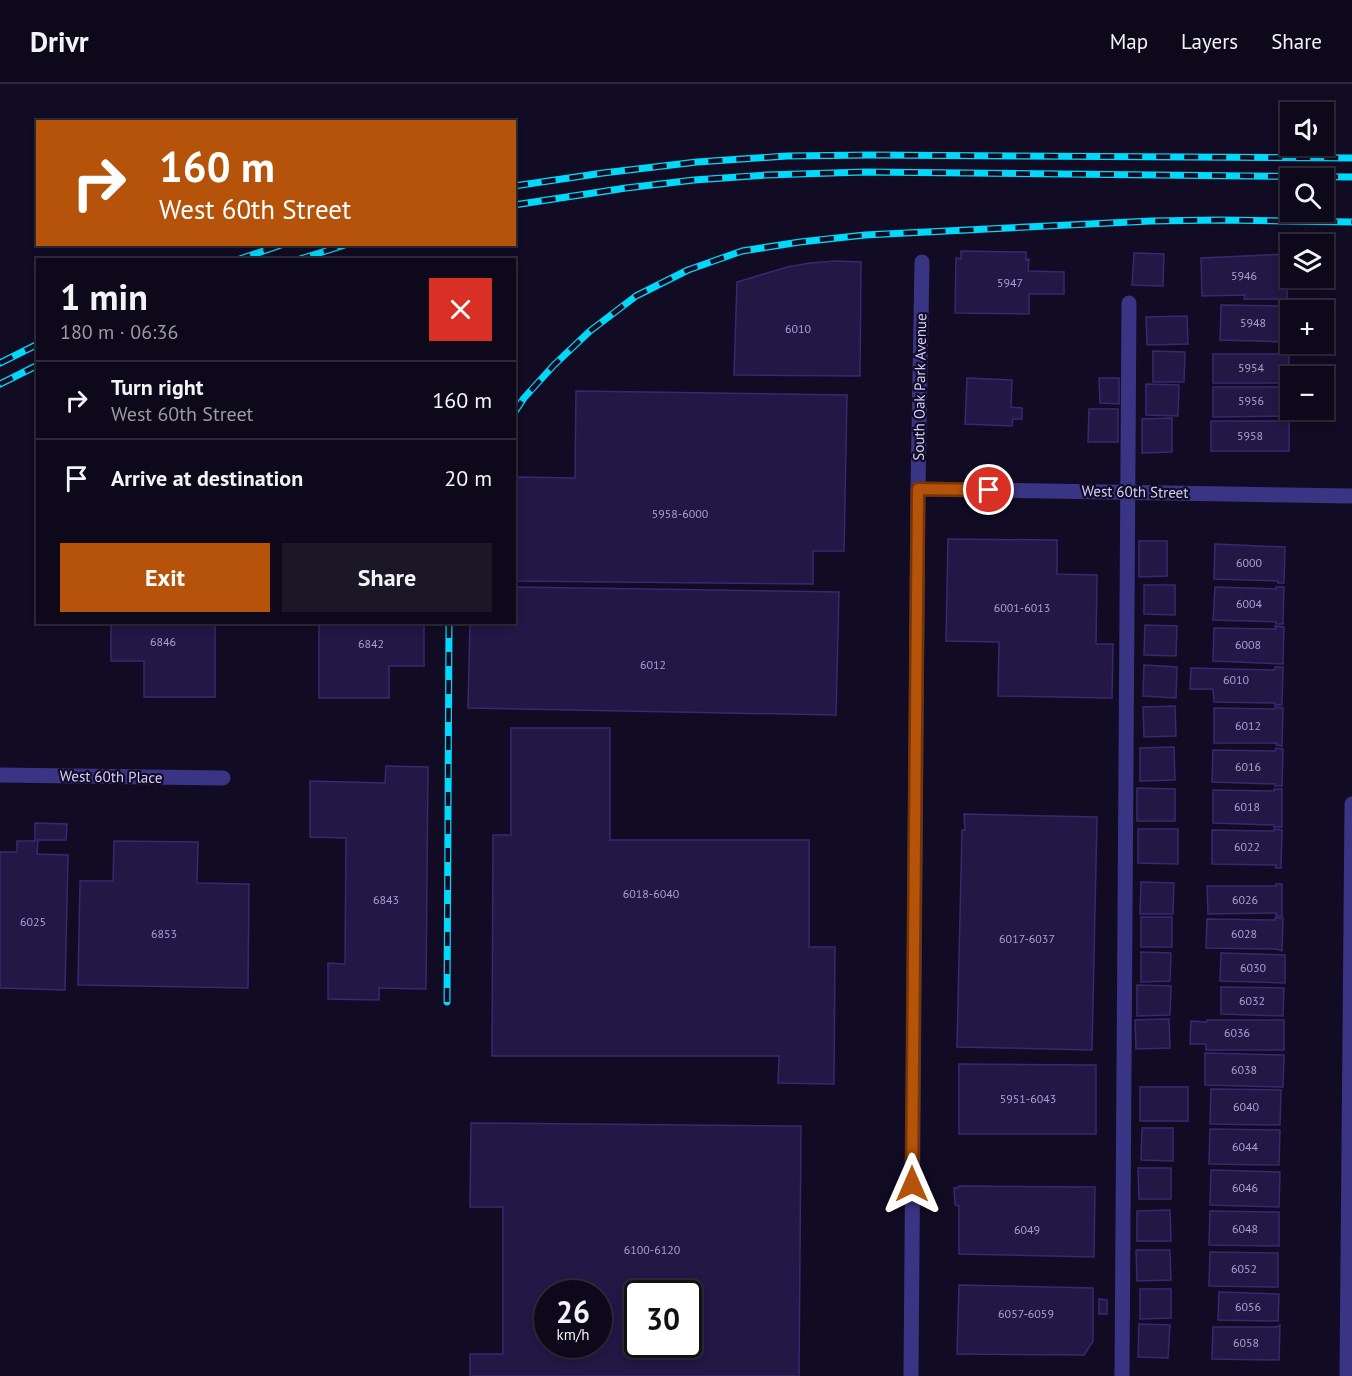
<!DOCTYPE html>
<html lang="en">
<head>
<meta charset="utf-8">
<style>
	body { margin:0; font-family:"PT Sans",sans-serif; background:#1b1727; color:#f1f3f6; height:100vh; display:flex; flex-direction:column; font-size:22px; white-space:nowrap }
	* { box-sizing:border-box; margin:0 }
	p { font-size:20px; color:#9a9aa2 }
	.icon { flex:none; width:33px; height:33px; fill:none; stroke:currentColor; stroke-width:2; stroke-linecap:round; stroke-linejoin:round }
	.map { position:relative; flex:1; overflow:hidden }
	.panel { position:absolute; left:36px; top:174px; width:480px; height:366px; display:flex; flex-direction:column; background:#0d091a; border-radius:0px; box-shadow:0 3px 9px #0003,0 0 0 2px #2d2a39 }
	.panel>* { flex:none }
	.banner { position:absolute; left:36px; top:36px; width:480px; height:126px; border-radius:0px; box-shadow:0 3px 9px #0003,0 0 0 2px #2d2a39; background:#b45309; color:#fff; overflow:hidden }
	.fabs { position:absolute; left:1280px; top:18px; display:grid; gap:12px }
	.fabs a { display:grid; place-items:center; width:54px; height:54px; border-radius:0px; background:#0d091a; box-shadow:0 3px 9px #0003,0 0 0 2px #2d2a39; font-size:30px }
	.speed { position:absolute; left:534px; top:1196px; display:flex; gap:12px; font-size:30px; font-weight:700; text-align:center }
	.speed>* { display:grid; place-content:center; width:78px; height:78px; border-radius:50%; background:#0d091a; box-shadow:0 3px 9px #0003,0 0 0 2px #2d2a39; line-height:1 }
	.speed small { font-size:15px; font-weight:400 }
	.speed .limit { border:3px solid #111; border-radius:9px; background:#fff; color:#111 }
	.pin { position:absolute; display:grid; place-items:center; width:51px; height:51px; color:#fff; margin:-26px; border:3px solid #fff; border-radius:50%; box-shadow:0 2px 6px #0007 }
	.me { position:absolute; width:66px; margin:-33px; rotate:0deg; stroke-linejoin:round; filter:drop-shadow(0 0 4px #0008) }
	.turn { display:flex; align-items:center; gap:21px; height:126px; padding:0 24px; font-size:27px }
	.turn .icon { width:78px; height:78px; stroke-width:2.5 }
	.turn b { display:block; font-size:42px; line-height:51px }
	.round { display:grid; place-items:center; flex:none; width:63px; height:63px; border-radius:0px; background:#1b1727 }
	.head { display:flex; align-items:center; justify-content:space-between; height:102px; padding:0 24px }
	h1 { font-size:36px; font-weight:600; line-height:45px }
	.cta { display:flex; gap:12px; margin-top:auto; padding:12px 24px }
	.cta a { flex:1; height:69px; border-radius:0px; background:#b45309; color:#fff; font-size:24px; font-weight:600; line-height:69px; text-align:center }
	.cta a+a { background:#1b1727; color:#f1f3f6 }
	ul { padding:0; list-style:none }
	li { display:flex; align-items:center; gap:18px; height:78px; padding:0 24px; border-top:2px solid #2d2a39 }
	li div { flex:1 }
	li b { display:block; font-size:22px }
	li em { font-style:normal }
	header { display:flex; align-items:center; gap:36px; box-sizing:border-box; height:84px; padding:0 30px; background:#0d091a; border-bottom:2px solid #2d2a39 }
	header strong { font-size:28px }
	nav { display:flex; gap:33px; margin-inline-start:auto; font-size:21px }
	.map>svg:first-child { display:block }
	.building { fill:#221745; stroke:#382872; stroke-width:1.5; fill-rule:evenodd }
	.lines { fill:none; stroke-linecap:round; stroke-linejoin:round }
	.minor { stroke:#3a3484; stroke-width:15 }
	.rail-casing { stroke:#00d9f9; stroke-width:7 }
	.rail { stroke:#110c23; stroke-width:4.5; stroke-dasharray:14; stroke-linecap:butt }
	.route-casing { stroke:#753606; stroke-width:15 }
	.route { stroke:#b45309; stroke-width:10 }
	.labels { text-anchor:middle; stroke-width:4.5; stroke-linejoin:round; paint-order:stroke }
	.number-label { font-size:12px; fill:#a8a0d0 }
	.street-label { font-size:15px; fill:#d5ceff; stroke:#110c23 }
</style>
</head>
<body>
<header>
<strong>Drivr</strong>
<nav><a>Map</a><a>Layers</a><a>Share</a></nav>
</header>
<div class="map">
<svg width="1352" height="1292" viewBox="0 0 1352 1292">
	<rect width="100%" height="100%" fill="#110c23"/>
	<path class="building" d="M 961,167 L 1026,168 L 1026,176 L 1029,175 L 1028,187 L 1064,188 L 1064,210 L 1029,210 L 1029,230 L 955,229 L 956,174 L 961,175 Z
		M 1134,169 L 1164,170 L 1163,202 L 1132,201 Z
		M 1287,170 L 1287,215 L 1244,215 L 1245,211 L 1202,212 L 1201,174 Z
		M 836,177 L 861,178 L 860,292 L 734,291 L 737,198 L 787,183 L 810,179 Z
		M 1221,221 L 1285,222 L 1285,258 L 1220,256 Z
		M 1187,232 L 1188,260 L 1147,261 L 1146,233 Z
		M 1153,267 L 1185,268 L 1184,298 L 1153,298 Z
		M 1213,270 L 1289,270 L 1288,301 L 1282,301 L 1282,299 L 1213,299 Z
		M 967,294 L 1012,296 L 1011,323 L 1022,324 L 1022,335 L 1013,335 L 1012,342 L 965,340 Z
		M 1099,294 L 1119,294 L 1119,320 L 1100,319 Z
		M 1146,300 L 1179,301 L 1178,332 L 1146,331 Z
		M 1213,303 L 1288,303 L 1288,332 L 1213,333 Z
		M 576,307 L 847,311 L 844,467 L 813,467 L 813,500 L 514,497 L 514,393 L 575,394 Z
		M 1089,325 L 1118,325 L 1118,358 L 1088,358 Z
		M 1172,334 L 1172,368 L 1142,369 L 1142,335 Z
		M 1211,337 L 1289,337 L 1289,367 L 1211,367 Z
		M 948,455 L 1057,456 L 1057,490 L 1097,491 L 1096,560 L 1113,560 L 1112,614 L 998,612 L 999,558 L 946,557 Z
		M 1139,457 L 1167,457 L 1167,492 L 1139,493 Z
		M 1215,460 L 1285,463 L 1284,499 L 1278,499 L 1278,497 L 1214,495 Z
		M 1144,501 L 1175,501 L 1175,531 L 1144,530 Z
		M 514,503 L 839,508 L 836,631 L 468,624 L 470,538 L 514,538 Z
		M 1215,503 L 1276,505 L 1276,503 L 1284,503 L 1283,540 L 1276,540 L 1276,538 L 1213,536 Z
		M 111,538 L 215,538 L 215,613 L 144,613 L 144,577 L 111,577 Z
		M 319,538 L 424,538 L 424,582 L 389,582 L 389,614 L 319,614 Z
		M 1145,541 L 1177,542 L 1176,572 L 1144,571 Z
		M 1275,542 L 1284,543 L 1283,580 L 1213,577 L 1214,544 L 1276,545 Z
		M 1144,581 L 1177,583 L 1176,614 L 1143,612 Z
		M 1275,583 L 1283,583 L 1282,621 L 1275,621 L 1275,619 L 1214,618 L 1213,605 L 1190,605 L 1191,584 L 1275,586 Z
		M 1175,622 L 1176,652 L 1144,653 L 1143,623 Z
		M 1275,623 L 1283,624 L 1282,662 L 1276,661 L 1277,659 L 1214,659 L 1214,624 L 1275,625 Z
		M 511,644 L 610,644 L 610,756 L 809,756 L 809,863 L 835,863 L 834,1000 L 778,999 L 779,972 L 492,972 L 493,751 L 511,751 Z
		M 1174,663 L 1175,696 L 1140,697 L 1140,664 Z
		M 1276,664 L 1283,665 L 1282,702 L 1275,702 L 1275,700 L 1212,698 L 1213,666 L 1275,667 Z
		M 386,682 L 428,683 L 426,905 L 379,904 L 379,916 L 328,915 L 328,879 L 345,880 L 346,754 L 310,753 L 310,697 L 385,699 Z
		M 1137,704 L 1175,705 L 1175,737 L 1137,737 Z
		M 1274,705 L 1282,705 L 1282,743 L 1274,743 L 1274,741 L 1213,739 L 1213,706 L 1274,707 Z
		M 964,730 L 1097,733 L 1092,966 L 957,963 L 962,746 L 965,746 Z
		M 35,739 L 67,740 L 66,756 L 38,756 L 37,770 L 68,771 L 65,906 L 0,904 L 0,768 L 17,768 L 17,757 L 35,757 Z
		M 1138,745 L 1178,745 L 1178,780 L 1138,779 Z
		M 1274,745 L 1282,746 L 1281,784 L 1276,784 L 1276,781 L 1212,780 L 1212,746 L 1274,747 Z
		M 114,757 L 198,758 L 197,799 L 249,800 L 248,904 L 78,901 L 80,797 L 113,797 Z
		M 1141,798 L 1174,799 L 1173,830 L 1140,830 Z
		M 1276,800 L 1282,800 L 1282,832 L 1276,832 L 1276,829 L 1208,830 L 1207,802 L 1276,802 Z
		M 1141,833 L 1172,833 L 1172,863 L 1141,863 Z
		M 1275,834 L 1283,834 L 1282,867 L 1277,865 L 1206,864 L 1207,835 L 1275,836 Z
		M 1141,868 L 1171,869 L 1170,897 L 1141,898 Z
		M 1221,869 L 1285,871 L 1285,899 L 1220,897 Z
		M 1137,901 L 1171,902 L 1170,931 L 1137,932 Z
		M 1221,903 L 1284,904 L 1283,932 L 1221,930 Z
		M 1169,935 L 1170,964 L 1136,965 L 1135,936 Z
		M 1207,936 L 1284,936 L 1284,966 L 1206,966 L 1206,960 L 1190,960 L 1191,937 L 1206,938 Z
		M 1205,969 L 1284,971 L 1283,1003 L 1205,1001 Z
		M 959,980 L 1096,981 L 1096,1050 L 959,1050 Z
		M 1140,1003 L 1188,1003 L 1188,1037 L 1140,1037 Z
		M 1211,1005 L 1281,1006 L 1280,1041 L 1210,1040 Z
		M 471,1039 L 801,1042 L 799,1292 L 470,1292 L 470,1270 L 503,1270 L 503,1123 L 470,1123 ZM 548,1209 L 598,1209 L 598,1260 L 548,1260 ZM 638,1209 L 688,1209 L 688,1260 L 638,1260 Z
		M 1142,1044 L 1173,1044 L 1173,1077 L 1141,1076 Z
		M 1210,1045 L 1280,1046 L 1279,1081 L 1209,1080 Z
		M 1138,1084 L 1171,1084 L 1171,1115 L 1139,1115 Z
		M 1211,1086 L 1280,1088 L 1279,1123 L 1210,1121 Z
		M 959,1102 L 1095,1103 L 1094,1173 L 959,1170 L 959,1122 L 955,1121 L 954,1104 L 958,1104 Z
		M 1170,1126 L 1171,1157 L 1137,1157 L 1137,1127 Z
		M 1210,1127 L 1279,1128 L 1279,1162 L 1209,1161 Z
		M 1136,1166 L 1170,1166 L 1171,1196 L 1137,1197 Z
		M 1210,1168 L 1278,1169 L 1278,1203 L 1209,1202 Z
		M 959,1201 L 1093,1204 L 1093,1257 L 1084,1271 L 957,1270 Z
		M 1140,1205 L 1171,1205 L 1171,1234 L 1140,1235 Z
		M 1219,1208 L 1279,1210 L 1278,1237 L 1218,1236 Z
		M 1099,1215 L 1107,1216 L 1107,1230 L 1099,1230 Z
		M 1139,1240 L 1170,1241 L 1168,1274 L 1138,1273 Z
		M 1280,1241 L 1279,1276 L 1212,1275 L 1213,1243 L 1276,1243 Z"/>
	<g class="lines">
		<path class="minor" d="M 918,405 L 1352,412
			M 0,691 L 223,694
			M 911,1292 L 918,405 L 922,178
			M 1122,1292 L 1129,219
			M 1347,1292 L 1352,720"/>
		<g class="rail-casing">
			<path id="rail" d="M 514,102 L 603,89 L 697,78 L 787,72 L 871,71 L 1352,74
				M 514,121 L 626,104 L 694,96 L 766,91 L 865,88 L 1352,93
				M 237,176 L 284,160
				M 297,176 L 348,160
				M 0,279 L 38,260
				M 0,300 L 38,281
				M 514,329 L 524,314 L 554,281 L 590,247 L 636,212 L 688,186 L 742,167 L 800,158 L 865,151 L 1151,137 L 1220,136 L 1352,138
				M 447,918 L 449,538"/>
		</g>
		<use href="#rail" class="rail"/>
	</g>
	<g class="lines">
		<g class="route-casing">
			<path id="route" d="M 912,1100 L 918,405 L 989,406"/>
		</g>
		<use href="#route" class="route"/>
	</g>
	<g class="labels">
		<g class="number-label">
			<text x="1244" y="196">5946</text>
			<text x="1010" y="203">5947</text>
			<text x="1253" y="243">5948</text>
			<text x="798" y="249">6010</text>
			<text x="1251" y="288">5954</text>
			<text x="1251" y="321">5956</text>
			<text x="1250" y="356">5958</text>
			<text x="680" y="434">5958-6000</text>
			<text x="1249" y="483">6000</text>
			<text x="1249" y="524">6004</text>
			<text x="1022" y="528">6001-6013</text>
			<text x="163" y="562">6846</text>
			<text x="371" y="564">6842</text>
			<text x="1248" y="565">6008</text>
			<text x="653" y="585">6012</text>
			<text x="1236" y="600">6010</text>
			<text x="1248" y="646">6012</text>
			<text x="1248" y="687">6016</text>
			<text x="1247" y="727">6018</text>
			<text x="1247" y="767">6022</text>
			<text x="651" y="814">6018-6040</text>
			<text x="386" y="820">6843</text>
			<text x="1245" y="820">6026</text>
			<text x="33" y="842">6025</text>
			<text x="164" y="854">6853</text>
			<text x="1244" y="854">6028</text>
			<text x="1027" y="859">6017-6037</text>
			<text x="1253" y="888">6030</text>
			<text x="1252" y="921">6032</text>
			<text x="1237" y="953">6036</text>
			<text x="1244" y="990">6038</text>
			<text x="1028" y="1019">5951-6043</text>
			<text x="1246" y="1027">6040</text>
			<text x="1245" y="1067">6044</text>
			<text x="1245" y="1108">6046</text>
			<text x="1245" y="1149">6048</text>
			<text x="1027" y="1150">6049</text>
			<text x="652" y="1170">6100-6120</text>
			<text x="1244" y="1189">6052</text>
			<text x="1248" y="1227">6056</text>
			<text x="1026" y="1234">6057-6059</text>
			<text x="1246" y="1263">6058</text>
		</g>
		<g class="street-label">
			<text transform="translate(920 303) rotate(-89)" y="5">South Oak Park Avenue</text>
			<text transform="translate(1135 408) rotate(1)" y="5">West 60th Street</text>
			<text transform="translate(111 693) rotate(1)" y="5">West 60th Place</text>
		</g>
	</g>
</svg>
<div class="fabs">
<a><svg class="icon" aria-label="sound" viewBox="0 0 24 24"><path d="M4 9h4l5-4v14l-5-4H4zM17 9q2 3 0 6"/></svg></a>
<a><svg class="icon" aria-label="search" viewBox="0 0 24 24"><circle cx="10" cy="10" r="6"/><path d="M15 15l6 6"/></svg></a>
<a><svg class="icon" aria-label="layers" viewBox="0 0 24 24"><path d="M12 4l9 5-9 5-9-5zM3 14l9 5 9-5"/></svg></a>
<a>+</a>
<a>−</a>
</div>
<div class="speed"><div>26<small>km/h</small></div><div class="limit">30</div></div>
<div class="pin" style="left:989px;top:406px;background:#d93025"><svg class="icon" aria-label="arrive" viewBox="0 0 24 24"><path d="M6 21V4h12l-3 4 3 4H6"/></svg></div>
<svg class="me" style="left:912px;top:1100px" viewBox="-20 -20 40 40"><path d="M0-17L14 15 0 8-14 15z" fill="#b45309" stroke="#fff" stroke-width="4"/></svg>
<div class="banner">
<div class="turn"><svg class="icon" aria-label="right" viewBox="0 0 24 24"><path d="M7 20v-9h11M14 6l5 5-5 5"/></svg><div><b>160 m</b>West 60th Street</div></div>
</div>
<section class="panel">
<div class="head"><div><h1>1 min</h1><p>180 m · 06:36</p></div><a class="round" style="background:#d93025;color:#fff"><svg class="icon" aria-label="close" viewBox="0 0 24 24"><path d="M6 6l12 12M18 6L6 18"/></svg></a></div>
<ul>
<li><svg class="icon" aria-label="right" viewBox="0 0 24 24"><path d="M7 20v-9h11M14 6l5 5-5 5"/></svg><div><b>Turn right</b><p>West 60th Street</p></div><em>160 m</em></li>
<li><svg class="icon" aria-label="arrive" viewBox="0 0 24 24"><path d="M6 21V4h12l-3 4 3 4H6"/></svg><div><b>Arrive at destination</b></div><em>20 m</em></li>
</ul>
<div class="cta"><a>Exit</a><a>Share</a></div>
</section>
</div>
</body>
</html>
